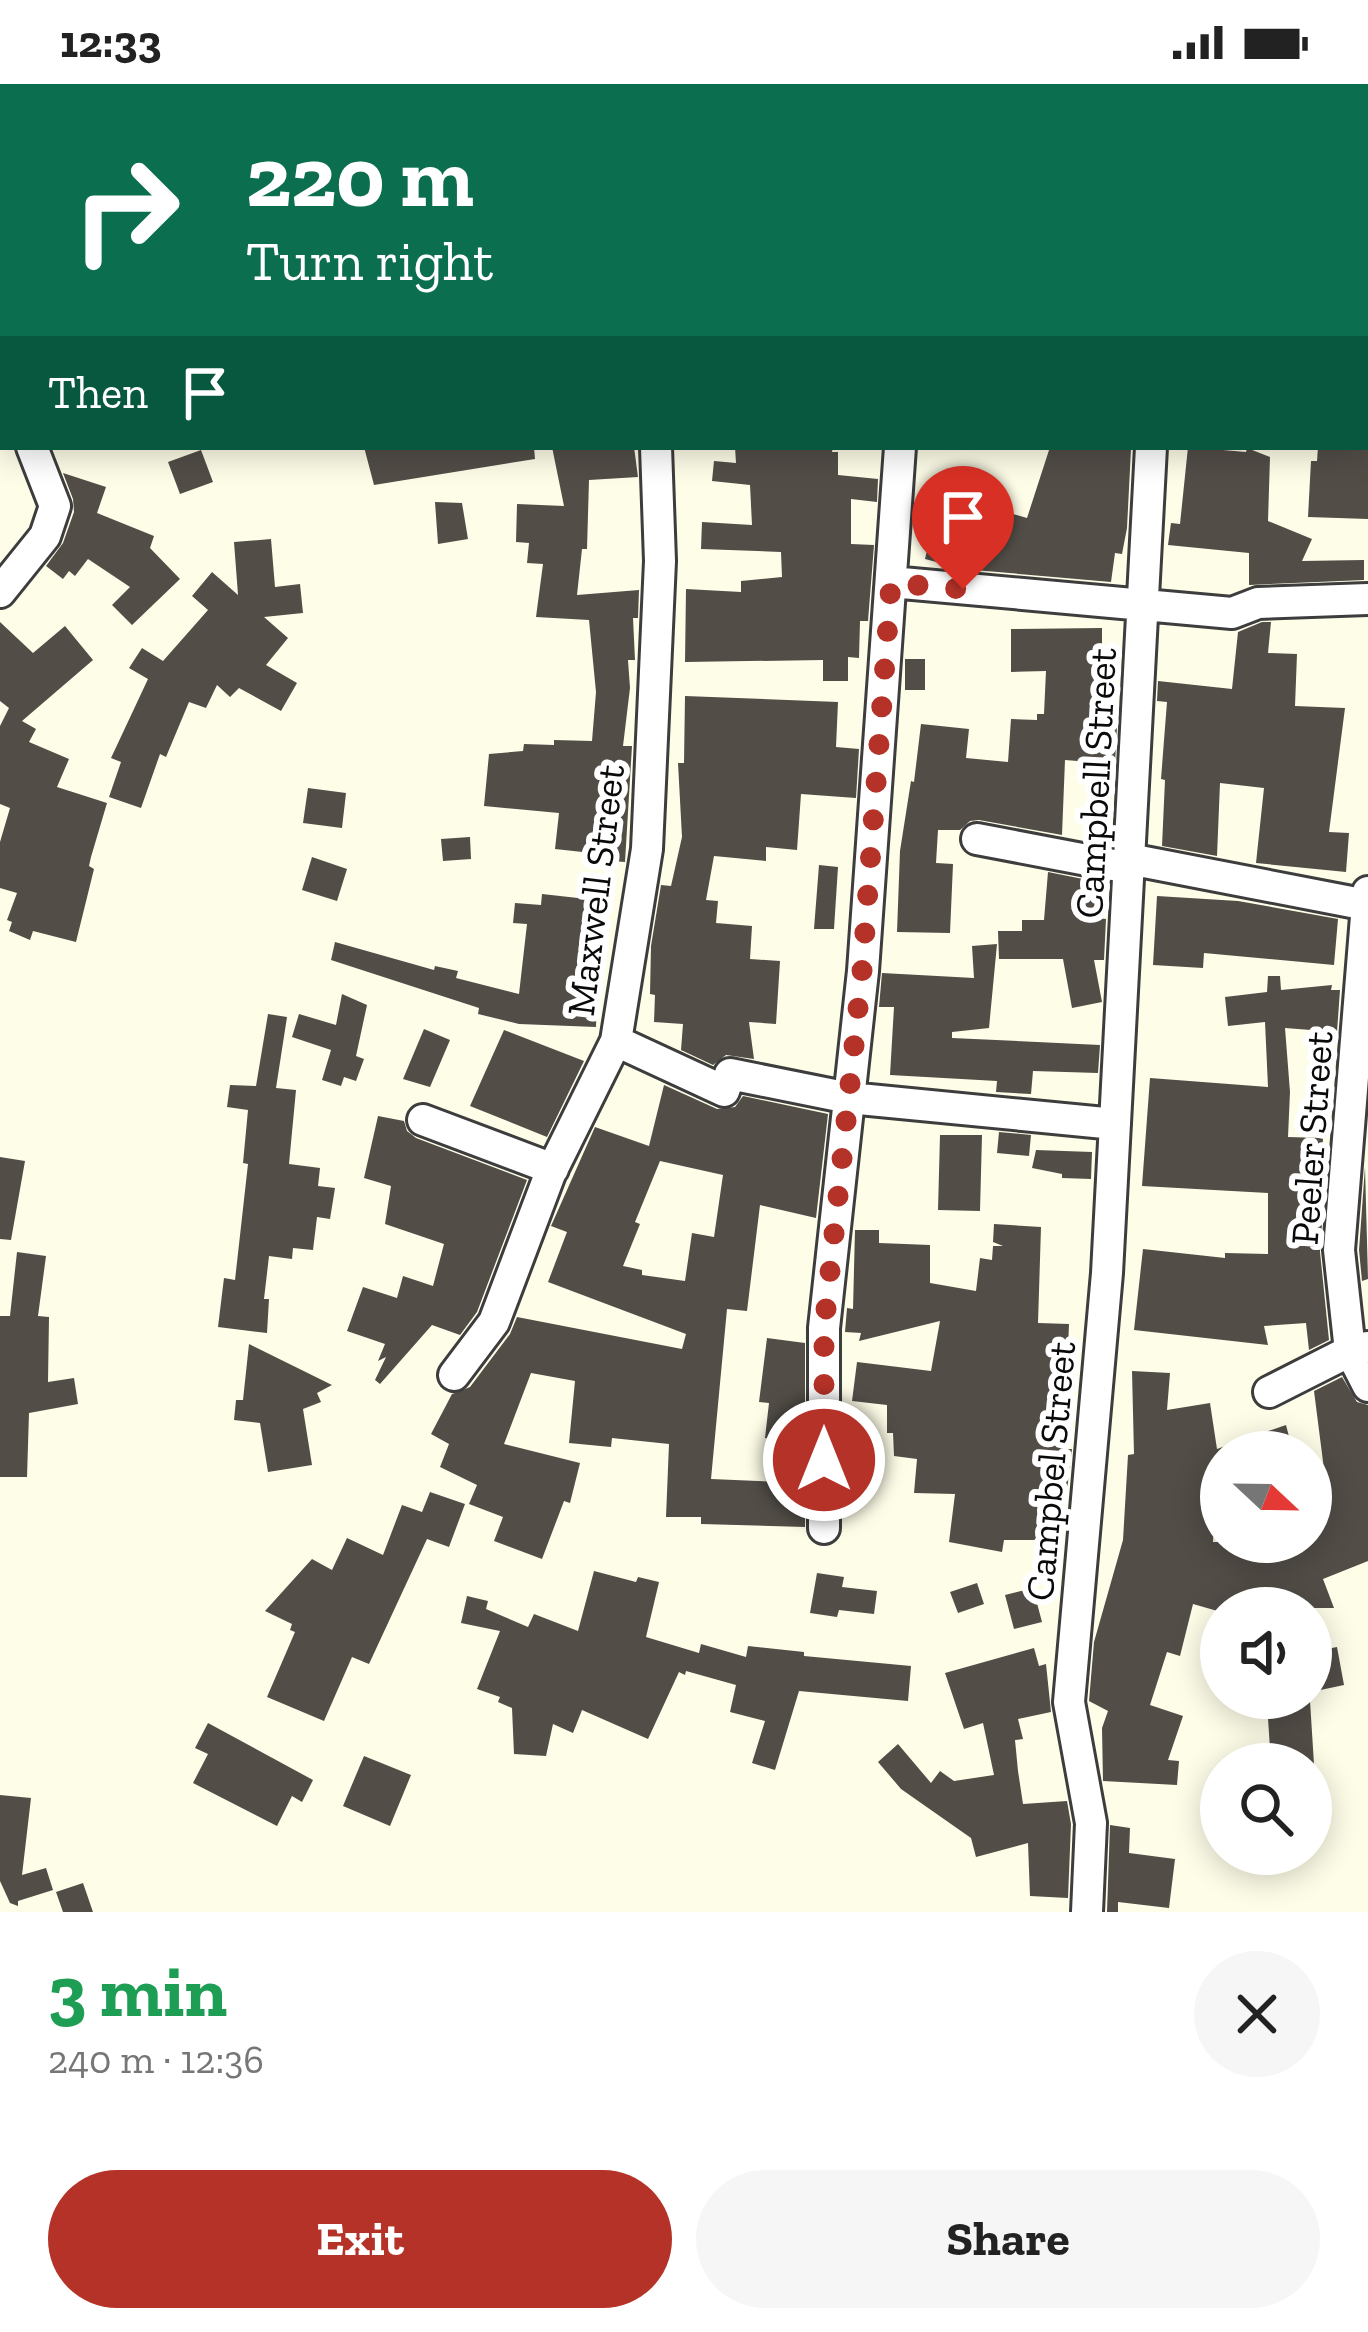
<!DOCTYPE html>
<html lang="en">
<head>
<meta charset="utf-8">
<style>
	body { margin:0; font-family:"Zilla Slab",serif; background:#f6f6f6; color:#222; height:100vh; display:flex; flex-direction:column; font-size:45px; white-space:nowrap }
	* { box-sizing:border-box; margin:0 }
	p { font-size:39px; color:#767676 }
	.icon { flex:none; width:66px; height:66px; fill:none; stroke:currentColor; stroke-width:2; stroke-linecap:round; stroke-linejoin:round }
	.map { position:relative; height:1828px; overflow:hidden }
	.side { display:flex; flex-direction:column; background:#fff; flex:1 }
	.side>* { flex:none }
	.banner { position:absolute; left:0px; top:0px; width:1368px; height:366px; box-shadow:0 6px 30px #0003; background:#0b6e4f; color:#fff; overflow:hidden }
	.needle { width:78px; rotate:112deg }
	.fabs { position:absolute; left:1200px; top:1347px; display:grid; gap:24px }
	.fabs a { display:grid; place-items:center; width:132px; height:132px; border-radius:50%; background:#fff; box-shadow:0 6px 30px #0003; font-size:60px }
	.pin { position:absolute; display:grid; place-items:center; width:102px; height:102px; color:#fff; margin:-123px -51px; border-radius:50% 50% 50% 0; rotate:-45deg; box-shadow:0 0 12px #0007 }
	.pin .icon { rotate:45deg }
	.me { position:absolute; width:132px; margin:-66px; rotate:0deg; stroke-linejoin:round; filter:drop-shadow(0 0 9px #0008) }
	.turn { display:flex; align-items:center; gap:42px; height:252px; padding:0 48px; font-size:54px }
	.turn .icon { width:156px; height:156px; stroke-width:2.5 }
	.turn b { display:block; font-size:84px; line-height:102px }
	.then { display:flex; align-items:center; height:114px; padding:0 48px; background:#0003; gap:24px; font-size:45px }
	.round { display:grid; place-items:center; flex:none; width:126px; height:126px; border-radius:63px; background:#f6f6f6 }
	.head { display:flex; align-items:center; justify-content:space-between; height:204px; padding:0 48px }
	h1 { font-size:72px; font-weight:700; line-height:90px; color:#1e9e55 }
	.action { display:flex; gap:24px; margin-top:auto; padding:24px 48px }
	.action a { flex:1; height:138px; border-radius:72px; background:#b53228; color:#fff; font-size:48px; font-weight:700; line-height:138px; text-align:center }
	.action a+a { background:#f6f6f6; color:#222 }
	.status { display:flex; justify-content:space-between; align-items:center; height:84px; padding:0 60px; background:#fff; direction:ltr }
	.status svg { height:33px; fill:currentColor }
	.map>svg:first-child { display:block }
	.building { fill:#524d47; fill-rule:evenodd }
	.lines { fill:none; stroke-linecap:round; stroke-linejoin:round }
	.minor-casing { stroke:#3d3d3d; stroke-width:36 }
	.highway-casing { stroke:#1b1b1b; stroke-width:51 }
	.minor { stroke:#fff; stroke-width:30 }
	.highway { stroke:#f0af55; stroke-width:45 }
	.route { stroke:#b53228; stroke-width:21; stroke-dasharray:0 37.8 }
	.labels { text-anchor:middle; stroke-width:12; stroke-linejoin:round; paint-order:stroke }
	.street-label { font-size:39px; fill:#0a0a0a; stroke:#fff }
</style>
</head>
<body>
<div class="status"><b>12:33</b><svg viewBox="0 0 49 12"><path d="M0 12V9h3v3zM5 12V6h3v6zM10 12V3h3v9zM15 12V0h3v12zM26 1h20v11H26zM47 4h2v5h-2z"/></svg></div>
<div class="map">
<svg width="1368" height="1828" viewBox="0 0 1368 1828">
	<rect width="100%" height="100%" fill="#fefde8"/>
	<path class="building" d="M 364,363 L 534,363 L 535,375 L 374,401 Z
		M 552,363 L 634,363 L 638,393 L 589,396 L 587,465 L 582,465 L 577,511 L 639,506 L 638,534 L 633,534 L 635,576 L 628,576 L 630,604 L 623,662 L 632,662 L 625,778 L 600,776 L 601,770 L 555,765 L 559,729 L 484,722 L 489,670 L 523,667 L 524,660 L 554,661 L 554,656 L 592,657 L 596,608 L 589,536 L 536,533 L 543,480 L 527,479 L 529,459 L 516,458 L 517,420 L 564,422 Z
		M 735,363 L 833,363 L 832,368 L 838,368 L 838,391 L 878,395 L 877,418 L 851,415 L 851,460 L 874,461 L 868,537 L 860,537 L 859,574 L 848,573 L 848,597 L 823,597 L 823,576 L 685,578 L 686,505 L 741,508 L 741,497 L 782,493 L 781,468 L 701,465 L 702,438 L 752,441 L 750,401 L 712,397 L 714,377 L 736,379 Z
		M 1050,363 L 1131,365 L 1127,444 L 1122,470 L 1115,469 L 1111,498 L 963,485 L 925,475 L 934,437 L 1005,455 L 1013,430 L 1027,434 Z
		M 1188,363 L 1246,368 L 1247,364 L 1270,373 L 1268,437 L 1312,455 L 1302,477 L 1364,476 L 1364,496 L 1249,501 L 1249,469 L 1168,461 L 1171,439 L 1180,440 Z
		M 1318,363 L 1368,363 L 1368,435 L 1308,433 L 1311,377 L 1317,377 Z
		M 201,366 L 213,398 L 180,410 L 168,378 Z
		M 63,389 L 106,403 L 97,429 L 154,452 L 150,464 L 180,495 L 132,541 L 112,521 L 130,503 L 88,475 L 75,492 L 69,487 L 63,495 L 46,482 L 63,459 L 74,428 L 73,415 Z
		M 435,418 L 462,419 L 468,455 L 438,460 Z
		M 271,455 L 275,503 L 300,500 L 303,529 L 264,533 L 288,554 L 266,581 L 297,599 L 281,627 L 239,604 L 230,613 L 217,601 L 206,624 L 189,618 L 166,673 L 160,670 L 141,724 L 109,713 L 121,678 L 111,674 L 148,595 L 129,584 L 142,564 L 163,577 L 208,526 L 192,512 L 212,488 L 238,511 L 234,458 Z
		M 0,538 L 33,569 L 65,542 L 93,576 L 22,637 L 36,645 L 29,658 L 69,675 L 57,703 L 107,719 L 91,773 L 89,782 L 94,785 L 76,858 L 33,847 L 30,856 L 9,847 L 12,838 L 7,836 L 17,809 L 0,804 L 0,758 L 10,724 L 0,720 L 0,642 L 9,624 L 0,617 Z
		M 1262,538 L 1271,538 L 1268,569 L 1297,570 L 1295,622 L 1345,624 L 1329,748 L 1349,749 L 1346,788 L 1256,779 L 1264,704 L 1220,699 L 1217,772 L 1162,762 L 1165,696 L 1161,695 L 1167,618 L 1157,617 L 1158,597 L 1232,605 L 1238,548 Z
		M 1102,544 L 1102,584 L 1113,584 L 1111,623 L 1118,623 L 1115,680 L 1065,676 L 1062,751 L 979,736 L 970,737 L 960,746 L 938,746 L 936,779 L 953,780 L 950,849 L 897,848 L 900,767 L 911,697 L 914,698 L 921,640 L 969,645 L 966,674 L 1008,678 L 1011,635 L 1037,636 L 1037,630 L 1044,630 L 1046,587 L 1011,588 L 1011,545 Z
		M 905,575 L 925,575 L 925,606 L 905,606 Z
		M 685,612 L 838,618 L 836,663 L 859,665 L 856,714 L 801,710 L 797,766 L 766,763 L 766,777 L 714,772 L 706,816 L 718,817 L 716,839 L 752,842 L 750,875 L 780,877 L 776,940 L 749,938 L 754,975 L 726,971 L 713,981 L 681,966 L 683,940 L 654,938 L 655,911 L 650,910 L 651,862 L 661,801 L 671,802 L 682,753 L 678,679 L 684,679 Z
		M 308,704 L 346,709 L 342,744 L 303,739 Z
		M 470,753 L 471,775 L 443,777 L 441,755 Z
		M 312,773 L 347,785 L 337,817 L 302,806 Z
		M 819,781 L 838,783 L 834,845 L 814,845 Z
		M 1048,788 L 1103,799 L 1099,834 L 1106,835 L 1104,876 L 1094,876 L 1102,918 L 1072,924 L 1063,875 L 999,875 L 998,847 L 1022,847 L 1022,836 L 1044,836 Z
		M 542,810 L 605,817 L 600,865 L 584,863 L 585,908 L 597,908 L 596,943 L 519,940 L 478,930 L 479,924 L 331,876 L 335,858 L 434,886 L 435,882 L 458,887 L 456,894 L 519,910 L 527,840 L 513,839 L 515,819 L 541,821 Z
		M 1157,812 L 1238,817 L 1338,835 L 1334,881 L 1204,869 L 1203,884 L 1153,881 Z
		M 997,860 L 989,944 L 952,948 L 952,954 L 1100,961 L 1098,989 L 1033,987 L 1031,1010 L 996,1008 L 997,997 L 890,991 L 894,923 L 879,923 L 882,889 L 974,894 L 972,862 Z
		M 1268,892 L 1280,892 L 1281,906 L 1332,901 L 1331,906 L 1340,906 L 1337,948 L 1285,944 L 1290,1008 L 1288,1053 L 1323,1054 L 1322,1081 L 1326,1081 L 1320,1168 L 1329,1256 L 1309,1266 L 1306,1239 L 1264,1242 L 1268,1261 L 1134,1246 L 1143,1165 L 1225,1174 L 1225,1169 L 1268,1170 L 1268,1109 L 1142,1102 L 1150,994 L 1268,1003 L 1265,938 L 1228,942 L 1225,913 L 1267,908 Z
		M 342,910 L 367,921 L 356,972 L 364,975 L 356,997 L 344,993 L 341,1002 L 322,996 L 331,966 L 292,953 L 299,930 L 336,941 Z
		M 268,930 L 287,933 L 276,1004 L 296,1006 L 289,1080 L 320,1084 L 318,1102 L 335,1104 L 330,1135 L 317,1133 L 313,1166 L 293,1164 L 292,1175 L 269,1172 L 264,1215 L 269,1215 L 267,1249 L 218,1243 L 224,1194 L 235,1196 L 248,1080 L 243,1079 L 248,1026 L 227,1023 L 230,1001 L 256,1002 Z
		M 424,945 L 450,956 L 430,1003 L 403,995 Z
		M 504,946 L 584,977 L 547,1053 L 470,1022 Z
		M 664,1001 L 717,1025 L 735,1023 L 743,1012 L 828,1030 L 816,1134 L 760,1121 L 747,1227 L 727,1225 L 711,1395 L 805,1399 L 805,1443 L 701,1440 L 701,1433 L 666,1433 L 669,1360 L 612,1354 L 611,1363 L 569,1359 L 575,1297 L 531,1289 L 504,1360 L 580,1379 L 570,1419 L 564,1417 L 542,1475 L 494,1457 L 503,1433 L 469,1420 L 477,1401 L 440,1383 L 449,1360 L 431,1350 L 452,1310 L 470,1303 L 510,1250 L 517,1233 L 682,1265 L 686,1250 L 548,1198 L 567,1148 L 551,1142 L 595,1043 L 649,1062 ZM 660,1077 L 723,1091 L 714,1153 L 692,1149 L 685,1197 L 642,1191 L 642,1186 L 623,1182 L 640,1140 L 635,1138 Z
		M 378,1032 L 404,1037 L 407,1047 L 416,1054 L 527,1096 L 477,1228 L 460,1251 L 432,1241 L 380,1300 L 375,1296 L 386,1273 L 378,1277 L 385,1260 L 347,1247 L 363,1203 L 397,1214 L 403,1192 L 433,1202 L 444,1160 L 385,1140 L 391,1102 L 364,1094 Z
		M 999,1048 L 1031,1051 L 1029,1072 L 997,1069 Z
		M 940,1051 L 982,1051 L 980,1127 L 938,1126 Z
		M 1036,1066 L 1092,1068 L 1091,1095 L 1062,1094 L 1062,1090 L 1032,1084 Z
		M 0,1073 L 25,1077 L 11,1156 L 0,1155 Z
		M 1365,1083 L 1368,1195 L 1362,1197 L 1359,1166 Z
		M 994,1140 L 1041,1143 L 1038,1239 L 1069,1240 L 1068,1266 L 1062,1266 L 1059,1324 L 1065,1325 L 1064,1365 L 1072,1365 L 1061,1456 L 1004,1456 L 1002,1468 L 949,1458 L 955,1410 L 914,1409 L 917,1375 L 894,1372 L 893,1349 L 887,1349 L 887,1321 L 852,1317 L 857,1278 L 931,1287 L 940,1237 L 859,1257 L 861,1249 L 845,1248 L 847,1224 L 853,1225 L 855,1146 L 879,1146 L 879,1159 L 930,1161 L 930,1199 L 976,1207 L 980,1174 L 992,1176 L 993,1162 L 1003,1162 L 993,1158 Z
		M 17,1168 L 46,1172 L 38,1232 L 49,1233 L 48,1298 L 74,1294 L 78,1320 L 29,1329 L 27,1393 L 0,1393 L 0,1232 L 10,1232 Z
		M 767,1254 L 805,1259 L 805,1359 L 765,1354 L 769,1319 L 759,1318 Z
		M 249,1260 L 332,1301 L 317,1309 L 321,1318 L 303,1325 L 312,1381 L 268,1388 L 260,1339 L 234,1336 L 236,1316 L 243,1316 Z
		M 1132,1287 L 1170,1289 L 1167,1326 L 1210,1319 L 1217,1365 L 1286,1341 L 1293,1368 L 1221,1368 L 1221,1405 L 1216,1406 L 1213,1458 L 1311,1458 L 1311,1404 L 1326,1401 L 1314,1307 L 1342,1293 L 1357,1318 L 1368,1321 L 1368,1477 L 1323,1495 L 1334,1524 L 1221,1524 L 1221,1528 L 1193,1520 L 1180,1572 L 1167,1568 L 1150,1621 L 1183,1632 L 1168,1676 L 1179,1677 L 1177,1701 L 1103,1697 L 1102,1644 L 1108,1627 L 1089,1617 L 1094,1558 L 1123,1456 L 1128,1371 L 1134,1370 Z
		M 430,1408 L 465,1420 L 449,1463 L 427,1455 L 369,1580 L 352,1573 L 324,1637 L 267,1613 L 295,1548 L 290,1546 L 292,1540 L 265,1527 L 312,1475 L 332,1486 L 347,1454 L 383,1471 L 402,1421 L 422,1428 Z
		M 594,1487 L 636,1498 L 638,1493 L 659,1498 L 646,1553 L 699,1569 L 701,1560 L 746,1573 L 748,1562 L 804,1568 L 804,1572 L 911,1582 L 908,1617 L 799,1607 L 775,1686 L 752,1679 L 765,1637 L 730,1628 L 736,1601 L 686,1587 L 685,1591 L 679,1588 L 648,1655 L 582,1626 L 573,1649 L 553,1640 L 546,1672 L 514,1670 L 512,1624 L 498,1618 L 500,1613 L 477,1605 L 500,1547 L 461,1539 L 467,1512 L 488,1517 L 486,1525 L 528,1543 L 534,1530 L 578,1547 Z
		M 817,1489 L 844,1493 L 842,1503 L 877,1507 L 874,1530 L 839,1526 L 837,1533 L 810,1529 Z
		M 977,1499 L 984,1520 L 958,1529 L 950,1508 Z
		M 1033,1504 L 1042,1538 L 1014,1545 L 1005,1511 Z
		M 1337,1563 L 1344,1601 L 1311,1608 L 1311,1568 Z
		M 1034,1564 L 1039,1582 L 1046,1580 L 1051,1628 L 1018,1635 L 1023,1655 L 1015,1656 L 1018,1687 L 1023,1720 L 1067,1717 L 1071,1740 L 1068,1814 L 1030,1812 L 1028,1759 L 976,1773 L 971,1754 L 901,1705 L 878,1678 L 898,1660 L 931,1699 L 940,1687 L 954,1697 L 994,1691 L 983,1639 L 964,1645 L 945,1589 Z
		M 1310,1617 L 1314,1680 L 1271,1680 L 1267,1619 Z
		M 208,1639 L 313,1696 L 302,1718 L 292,1712 L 277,1742 L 193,1699 L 208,1670 L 195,1664 Z
		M 364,1672 L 411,1691 L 390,1742 L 343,1722 Z
		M 0,1711 L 31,1714 L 22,1791 L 46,1784 L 53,1806 L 18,1817 L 18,1822 L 10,1819 L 0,1797 Z
		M 1110,1741 L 1130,1744 L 1129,1769 L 1175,1775 L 1169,1824 L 1118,1818 L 1118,1828 L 1107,1828 Z
		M 83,1799 L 93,1828 L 63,1828 L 56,1808 Z"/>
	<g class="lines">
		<g class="minor-casing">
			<path id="minor" d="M 453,0 L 453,3
				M 1176,0 L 1176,3
				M 922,3 L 922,0
				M 1365,275 L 1368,276
				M 891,498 L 1232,529 L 1258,519 L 1368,515
				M 0,508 L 45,452 L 55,422 L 32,363
				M 977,755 L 1129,784
				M 1129,775 L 1367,821
				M 1368,808 L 1339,1166 L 1350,1267 L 1368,1302
				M 616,957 L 724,1007 L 730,990 L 849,1014 L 1115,1040
				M 423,1036 L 553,1085
				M 454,1291 L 494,1238 L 550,1090 L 616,957 L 647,765 L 660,477 L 656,363
				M 1269,1308 L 1350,1267 L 1368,1263
				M 824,1444 L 824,1244 L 863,887 L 900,363
				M 1087,1828 L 1091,1739 L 1069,1618 L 1107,1189 L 1151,363"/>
		</g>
		<g class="highway-casing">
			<path id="highway" d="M 686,3 L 695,0
				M 788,3 L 797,0
				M 0,249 L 3,248
				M 0,283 L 3,282"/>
		</g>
		<use href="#minor" class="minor"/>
		<use href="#highway" class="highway"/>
	</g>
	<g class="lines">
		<path class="route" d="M 824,1376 L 824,1244 L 862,887 L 891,499 L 963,505"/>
	</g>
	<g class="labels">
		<g class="street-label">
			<text transform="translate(1095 699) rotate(-87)" y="14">Campbell Street</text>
			<text transform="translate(595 806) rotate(-83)" y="14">Maxwell Street</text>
			<text transform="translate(1311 1054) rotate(-86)" y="14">Peeler Street</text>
			<text transform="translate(1050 1387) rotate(-85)" y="14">Campbel Street</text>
		</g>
	</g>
</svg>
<div class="fabs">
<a><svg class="needle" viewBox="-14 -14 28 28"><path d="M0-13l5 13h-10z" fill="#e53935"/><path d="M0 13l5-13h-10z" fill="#767676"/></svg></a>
<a><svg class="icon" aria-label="sound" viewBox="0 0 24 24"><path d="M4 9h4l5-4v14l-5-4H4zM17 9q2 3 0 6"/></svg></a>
<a><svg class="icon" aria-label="search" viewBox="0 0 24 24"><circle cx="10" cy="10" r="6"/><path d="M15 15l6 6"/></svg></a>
</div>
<div class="pin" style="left:963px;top:505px;background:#d93025"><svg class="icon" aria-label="arrive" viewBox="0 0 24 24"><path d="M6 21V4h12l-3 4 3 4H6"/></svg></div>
<svg class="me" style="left:824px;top:1376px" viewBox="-20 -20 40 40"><circle r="17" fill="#b53228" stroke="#fff" stroke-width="3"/><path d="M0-11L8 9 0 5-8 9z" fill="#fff"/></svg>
<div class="banner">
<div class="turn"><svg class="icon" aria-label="right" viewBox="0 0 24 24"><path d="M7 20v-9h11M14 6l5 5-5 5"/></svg><div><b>220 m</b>Turn right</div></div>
<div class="then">Then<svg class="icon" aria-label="arrive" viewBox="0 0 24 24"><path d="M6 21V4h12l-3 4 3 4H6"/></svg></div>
</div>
</div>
<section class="side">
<div class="head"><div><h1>3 min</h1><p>240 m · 12:36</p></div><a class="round"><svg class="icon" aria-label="close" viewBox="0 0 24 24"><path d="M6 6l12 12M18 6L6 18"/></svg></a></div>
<div class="action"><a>Exit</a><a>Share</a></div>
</section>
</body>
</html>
